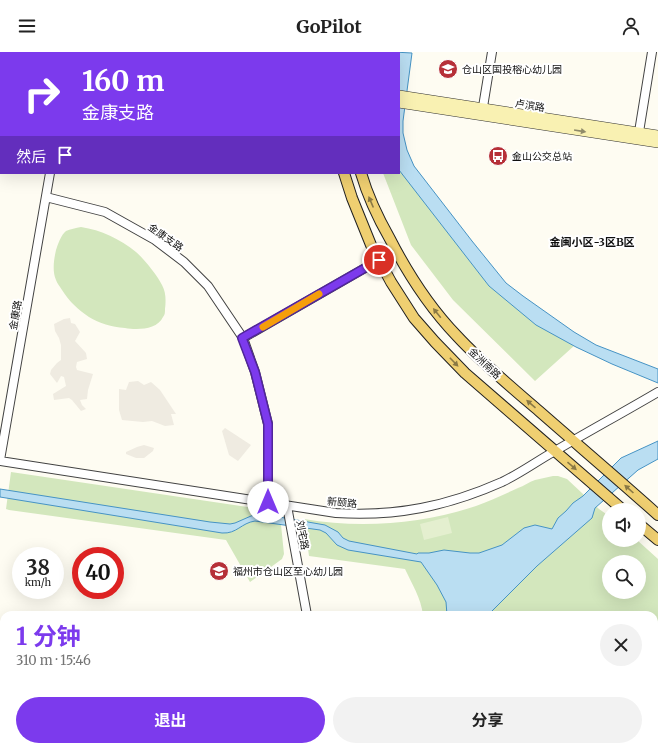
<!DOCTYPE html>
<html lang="zh">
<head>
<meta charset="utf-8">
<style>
	body { margin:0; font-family:Merriweather,"Noto Sans SC",serif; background:#f2f2f2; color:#222; height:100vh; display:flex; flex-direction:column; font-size:15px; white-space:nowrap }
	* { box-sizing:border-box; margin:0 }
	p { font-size:13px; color:#767676 }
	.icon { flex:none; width:22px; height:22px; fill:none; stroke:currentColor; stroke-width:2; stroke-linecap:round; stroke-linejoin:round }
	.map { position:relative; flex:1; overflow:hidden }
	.panel { position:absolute; left:0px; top:559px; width:658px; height:140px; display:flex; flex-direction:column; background:#fff; border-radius:12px 12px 0 0; box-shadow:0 4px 16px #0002 }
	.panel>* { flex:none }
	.top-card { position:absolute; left:0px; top:0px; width:400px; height:122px; box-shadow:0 4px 16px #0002; background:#7c3aed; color:#fff; overflow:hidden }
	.controls { position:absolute; left:602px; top:451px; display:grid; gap:8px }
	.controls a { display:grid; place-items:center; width:44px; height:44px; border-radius:50%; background:#fff; box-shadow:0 4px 16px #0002; font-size:20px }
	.speed { position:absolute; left:12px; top:495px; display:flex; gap:8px; font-size:20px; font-weight:700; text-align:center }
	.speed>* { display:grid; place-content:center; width:52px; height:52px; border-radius:50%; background:#fff; box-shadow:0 4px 16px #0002; line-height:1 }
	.speed small { font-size:10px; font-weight:400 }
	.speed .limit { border:6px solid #d22; background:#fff; color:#111 }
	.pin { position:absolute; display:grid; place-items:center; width:34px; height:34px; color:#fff; margin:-17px; border:2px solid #fff; border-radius:50%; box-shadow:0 1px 4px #0007 }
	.me { position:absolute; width:44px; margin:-22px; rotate:0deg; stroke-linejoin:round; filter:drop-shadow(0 0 3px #0008) }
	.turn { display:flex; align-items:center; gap:14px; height:84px; padding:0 16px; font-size:18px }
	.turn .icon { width:52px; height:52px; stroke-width:2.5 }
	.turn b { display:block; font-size:28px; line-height:34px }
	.then { display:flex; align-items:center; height:38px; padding:0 16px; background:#0003; gap:8px; font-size:15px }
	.round { display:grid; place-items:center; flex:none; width:42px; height:42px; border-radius:21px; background:#f2f2f2 }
	.head { display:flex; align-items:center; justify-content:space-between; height:68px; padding:0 16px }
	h1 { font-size:24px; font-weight:700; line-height:30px; color:#7c3aed }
	.action { display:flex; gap:8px; margin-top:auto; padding:8px 16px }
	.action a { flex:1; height:46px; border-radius:24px; background:#7c3aed; color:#fff; font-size:16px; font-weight:700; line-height:46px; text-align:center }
	.action a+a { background:#f2f2f2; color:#222 }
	header { display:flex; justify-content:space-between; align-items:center; height:52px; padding:0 16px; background:#fff; font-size:18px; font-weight:700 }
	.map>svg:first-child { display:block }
	.green { fill:#d3e7bd; fill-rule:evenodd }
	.pitch { fill:#e4efcf }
	.plaza { fill:#efebe1 }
	.water { fill:#badef2; stroke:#4693c4 }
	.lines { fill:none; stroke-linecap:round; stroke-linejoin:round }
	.tertiary-casing { stroke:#424242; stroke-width:10 }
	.secondary-casing { stroke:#313131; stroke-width:10 }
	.primary-casing { stroke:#202020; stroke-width:12 }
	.tertiary { stroke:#fff; stroke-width:8 }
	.secondary { stroke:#f9f1b2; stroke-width:9 }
	.primary { stroke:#efcf71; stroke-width:10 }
	.oneway { fill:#908b69 }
	.oneway2 { fill:#8a7945 }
	.route-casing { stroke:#51269a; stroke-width:10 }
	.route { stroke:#7c3aed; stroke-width:7 }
	.slow { stroke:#f59e0b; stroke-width:7 }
	.labels { text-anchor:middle; stroke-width:4; stroke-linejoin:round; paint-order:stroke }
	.poi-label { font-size:10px; fill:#0f0f0f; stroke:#fff; text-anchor:start }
	.street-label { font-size:10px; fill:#0f0f0f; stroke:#fff }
	.neighbourhood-label { font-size:11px; font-weight:bold; fill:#0f0f0f; stroke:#fff }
</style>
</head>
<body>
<header><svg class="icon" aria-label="menu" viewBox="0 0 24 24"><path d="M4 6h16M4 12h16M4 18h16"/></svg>GoPilot<svg class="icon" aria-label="person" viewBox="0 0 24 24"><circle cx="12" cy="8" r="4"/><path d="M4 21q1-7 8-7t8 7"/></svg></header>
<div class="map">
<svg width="658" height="699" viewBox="0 0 658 699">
	<rect width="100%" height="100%" fill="#fefcf2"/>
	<path class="green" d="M 399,115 L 461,192 L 575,293 L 535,329 L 453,248 L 411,193 L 383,121 L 399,121 Z
		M 81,175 C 101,178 120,187 136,200 C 143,206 158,224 162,233 C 166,240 166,249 165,257 C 165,260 165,263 163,265 C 157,278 137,278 125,276 C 98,274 77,261 62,238 C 60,235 57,231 56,228 C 52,219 54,207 56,198 C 58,192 61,183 66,179 C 70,177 76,176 81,175 Z
		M 11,420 L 275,459 L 280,463 L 284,502 L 282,507 L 250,530 L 226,488 L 9,458 L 6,457 Z
		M 553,424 L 558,424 L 567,427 L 599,457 L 609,464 L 609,488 L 637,488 L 658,507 L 658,577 L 654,579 L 654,563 L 423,563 C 421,546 412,532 405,517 L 309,504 L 304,467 C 361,477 422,472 476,454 C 490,449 505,442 518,436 C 524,434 529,430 535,428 C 541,427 547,425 553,424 ZM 609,510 L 639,510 L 639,540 L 609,540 Z"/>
	<path class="pitch" d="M 448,465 L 452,481 L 424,488 L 420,472 Z"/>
	<path class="plaza" d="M 70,266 L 71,271 L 75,272 L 80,280 L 75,289 L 86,301 L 87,307 L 77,310 L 76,315 L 77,318 L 93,322 L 88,338 L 87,347 L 80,348 L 82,353 L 86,357 L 81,359 L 72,348 L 69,346 L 54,348 L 53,342 L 66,334 L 64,325 L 61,324 L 57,331 L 50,322 L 51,318 L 57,311 L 61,308 L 61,293 L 59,286 L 55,279 L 54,272 L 64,267 Z
		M 138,329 L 144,333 L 151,330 L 160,338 L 176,362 L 171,362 L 174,373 L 165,374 L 152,369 L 143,370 L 122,368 L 119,358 L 119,337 L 126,338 L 129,330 Z
		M 225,376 L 251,393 L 238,409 L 229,403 L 222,379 Z
		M 144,393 L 154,396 L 153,399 L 144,406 L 136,406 L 126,402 L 126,400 L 137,395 Z"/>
	<path class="water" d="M 393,0 L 412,1 L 403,69 L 403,81 L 407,98 L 414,114 L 472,189 L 506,231 L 523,244 L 574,280 L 596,293 L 658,317 L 658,331 L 612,312 L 576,295 L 536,273 L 489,234 L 399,118 L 399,1 L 393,1 Z
		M 658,389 L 658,407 L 638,418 L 595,456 L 592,466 L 537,514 L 488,563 L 447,563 L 446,550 L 437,533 L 421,510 L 348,498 L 337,493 L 326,481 L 320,478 L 255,469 C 241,471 237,482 222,481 L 0,445 L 0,437 L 210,470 L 230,472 L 235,471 L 251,464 L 259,462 L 268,463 L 325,473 L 338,480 L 343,486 L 349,489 L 417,502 L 418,501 L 429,501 L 444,498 L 470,501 L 479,501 L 502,493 L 524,476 L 535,473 L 552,477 L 558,466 L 566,459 L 573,451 L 583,444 L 621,406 Z"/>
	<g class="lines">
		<g class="tertiary-casing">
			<path id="tertiary" d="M 69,1 L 69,0
				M 482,61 L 492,0
				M 638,86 L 652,0
				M 46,145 L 105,160 L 155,188 L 184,210 L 208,234 L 243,286 L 255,320 L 268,372 L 268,450
				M 243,286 L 379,208
				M 0,408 L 50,121
				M 0,409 L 336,461 C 396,465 448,454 502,430 C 521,421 537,409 555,399 C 589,379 624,360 658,340
				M 287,454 L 307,563
				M 345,695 L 346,699"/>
		</g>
		<g class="secondary-casing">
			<path id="secondary" d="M 34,0 L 42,1
				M 93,0 L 100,1
				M 399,43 L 658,83
				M 399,51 L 658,91
				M 654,596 L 658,593
				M 0,695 L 32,699
				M 461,699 L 472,695"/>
		</g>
		<g class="primary-casing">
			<path id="primary" d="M 330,0 L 330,1
				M 347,1 L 347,0
				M 344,121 L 352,146 L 371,193 L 391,230 L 414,266 L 435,290 L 465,321 L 623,458
				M 361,121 C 368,145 378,166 390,187 C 408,222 429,255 457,284 C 482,311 511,335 539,359 C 579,394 619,428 658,463
				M 639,472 L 658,488"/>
		</g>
		<use href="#tertiary" class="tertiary"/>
		<use href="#secondary" class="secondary"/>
		<use href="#primary" class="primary"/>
	</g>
	<defs><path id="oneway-solid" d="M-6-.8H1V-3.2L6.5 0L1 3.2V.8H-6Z"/></defs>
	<use class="oneway" href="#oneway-solid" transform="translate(580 79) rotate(9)"/>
	<g class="oneway2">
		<use href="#oneway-solid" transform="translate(371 150) rotate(-113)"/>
		<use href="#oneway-solid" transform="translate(437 261) rotate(-129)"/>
		<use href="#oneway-solid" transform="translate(454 310) rotate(46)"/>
		<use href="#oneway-solid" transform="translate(531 352) rotate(-139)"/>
		<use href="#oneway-solid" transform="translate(572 414) rotate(41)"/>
		<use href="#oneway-solid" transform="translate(629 437) rotate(-138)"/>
	</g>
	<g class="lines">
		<g class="route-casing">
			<path id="route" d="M 268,450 L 268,372 L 255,320 L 242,286 L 379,208"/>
		</g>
		<use href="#route" class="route"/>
		<path class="slow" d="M 263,275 L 319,242"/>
	</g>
	<defs>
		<g id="school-disc" transform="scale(1)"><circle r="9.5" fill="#b63038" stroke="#fff"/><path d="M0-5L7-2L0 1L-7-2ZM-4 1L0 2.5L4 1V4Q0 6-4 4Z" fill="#fff"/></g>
		<g id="bus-disc" transform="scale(1)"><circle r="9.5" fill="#b63038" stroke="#fff"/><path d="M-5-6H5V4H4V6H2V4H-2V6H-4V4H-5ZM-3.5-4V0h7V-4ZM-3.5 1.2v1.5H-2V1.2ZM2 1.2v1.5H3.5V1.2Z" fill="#fff"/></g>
	</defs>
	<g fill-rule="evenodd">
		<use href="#school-disc" x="448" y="17"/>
		<use href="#bus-disc" x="498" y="104"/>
		<use href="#school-disc" x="219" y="519"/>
	</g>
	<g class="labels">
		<g class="poi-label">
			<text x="462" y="21">仓山区国投榕心幼儿园</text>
			<text x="512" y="108">金山公交总站</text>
			<text x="233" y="523">福州市仓山区至心幼儿园</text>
		</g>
		<g class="street-label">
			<text transform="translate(530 53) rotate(9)" y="4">卢滨路</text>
			<text transform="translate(166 185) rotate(35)" y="4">金康支路</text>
			<text transform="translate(15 263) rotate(-80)" y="4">金康路</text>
			<text transform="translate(485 311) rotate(43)" y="4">金洲南路</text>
			<text transform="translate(342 450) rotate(5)" y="4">新颐路</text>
			<text transform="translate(303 483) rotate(80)" y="4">刘宅路</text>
		</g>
		<g class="neighbourhood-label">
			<text x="592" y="194">金闽小区-3区B区</text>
		</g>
	</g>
</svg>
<div class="controls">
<a><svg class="icon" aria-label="sound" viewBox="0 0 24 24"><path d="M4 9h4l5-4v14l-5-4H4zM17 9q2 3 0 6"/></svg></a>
<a><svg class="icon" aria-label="search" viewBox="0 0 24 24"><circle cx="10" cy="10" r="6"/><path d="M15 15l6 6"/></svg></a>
</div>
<div class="speed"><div>38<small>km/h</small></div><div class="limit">40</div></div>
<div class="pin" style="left:379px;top:208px;background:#d93025"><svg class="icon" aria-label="arrive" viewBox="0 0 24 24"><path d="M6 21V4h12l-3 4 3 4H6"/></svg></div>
<svg class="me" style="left:268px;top:450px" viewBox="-20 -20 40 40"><circle r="19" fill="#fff"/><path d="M0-13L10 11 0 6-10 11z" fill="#7c3aed"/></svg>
<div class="top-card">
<div class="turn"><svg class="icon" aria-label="right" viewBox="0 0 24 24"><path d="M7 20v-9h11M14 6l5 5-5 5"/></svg><div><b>160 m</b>金康支路</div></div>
<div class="then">然后<svg class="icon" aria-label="arrive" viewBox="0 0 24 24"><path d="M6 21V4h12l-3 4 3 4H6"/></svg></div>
</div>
<section class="panel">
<div class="head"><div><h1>1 分钟</h1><p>310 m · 15:46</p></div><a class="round"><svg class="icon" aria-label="close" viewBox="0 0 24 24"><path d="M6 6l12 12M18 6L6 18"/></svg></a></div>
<div class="action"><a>退出</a><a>分享</a></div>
</section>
</div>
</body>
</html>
